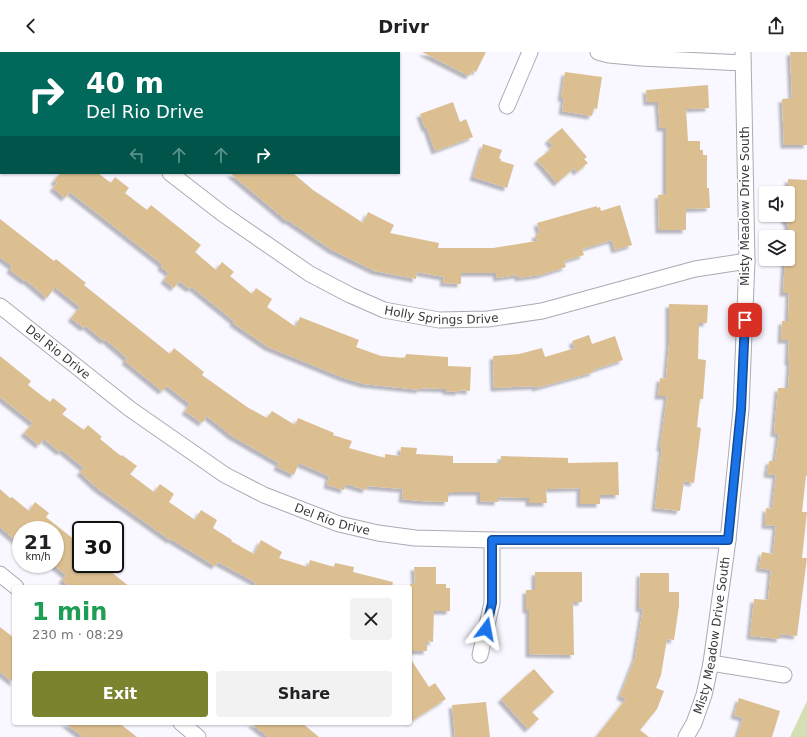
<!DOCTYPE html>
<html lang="en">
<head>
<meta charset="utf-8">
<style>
	body { margin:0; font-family:"DejaVu Sans",sans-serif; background:#f2f2f2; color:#202124; height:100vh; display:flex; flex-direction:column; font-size:15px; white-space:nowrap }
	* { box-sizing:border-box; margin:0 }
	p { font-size:13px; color:#757577 }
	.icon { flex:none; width:22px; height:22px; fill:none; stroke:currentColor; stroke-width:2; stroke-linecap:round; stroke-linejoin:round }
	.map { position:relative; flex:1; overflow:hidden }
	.side { position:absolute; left:12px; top:533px; width:400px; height:140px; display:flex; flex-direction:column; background:#fff; border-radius:4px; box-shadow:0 1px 3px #0004 }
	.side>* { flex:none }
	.top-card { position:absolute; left:0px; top:0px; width:400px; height:122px; box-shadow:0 1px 3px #0004; background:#00695c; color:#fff; overflow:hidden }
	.controls { position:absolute; left:759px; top:134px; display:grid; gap:8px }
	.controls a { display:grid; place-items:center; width:36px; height:36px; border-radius:4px; background:#fff; box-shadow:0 1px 3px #0004; font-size:20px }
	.speed { position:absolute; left:12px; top:469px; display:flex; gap:8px; font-size:20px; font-weight:700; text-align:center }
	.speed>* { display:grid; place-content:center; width:52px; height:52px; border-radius:50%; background:#fff; box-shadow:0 1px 3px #0004; line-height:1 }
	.speed small { font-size:10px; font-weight:400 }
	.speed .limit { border:2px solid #111; border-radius:6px; background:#fff; color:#111 }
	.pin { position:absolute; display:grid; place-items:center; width:34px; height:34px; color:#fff; margin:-17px; border-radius:8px; box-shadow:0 2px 6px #0006 }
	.me { position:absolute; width:44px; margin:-22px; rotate:13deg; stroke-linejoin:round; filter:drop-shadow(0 0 3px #0008) }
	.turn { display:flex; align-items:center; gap:14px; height:84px; padding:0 20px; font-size:18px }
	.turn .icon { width:52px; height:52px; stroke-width:2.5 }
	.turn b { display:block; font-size:28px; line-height:34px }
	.lanes { display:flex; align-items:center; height:38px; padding:0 20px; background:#0003; justify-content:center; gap:20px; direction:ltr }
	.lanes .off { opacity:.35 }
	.round { display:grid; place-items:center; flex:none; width:42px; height:42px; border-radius:4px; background:#f2f2f2 }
	.overview { display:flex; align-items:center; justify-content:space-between; height:68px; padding:0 20px }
	h1 { font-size:24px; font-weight:800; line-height:30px; color:#1e9e55 }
	.cta { display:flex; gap:8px; margin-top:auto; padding:8px 20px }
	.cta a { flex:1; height:46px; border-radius:4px; background:#7b832f; color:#fff; font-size:16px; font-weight:800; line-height:46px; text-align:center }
	.cta a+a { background:#f2f2f2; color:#202124 }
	header { display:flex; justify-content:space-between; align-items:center; height:52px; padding:0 20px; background:#fff; font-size:18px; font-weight:800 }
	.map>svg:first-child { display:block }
	.green { fill:#d4dfb3 }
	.building { fill:#dcbf91; filter:url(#shadow) }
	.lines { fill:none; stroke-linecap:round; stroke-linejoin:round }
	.minor-casing { stroke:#acaab2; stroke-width:17 }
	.tertiary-casing { stroke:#acaab2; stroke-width:21 }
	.minor { stroke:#fff; stroke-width:15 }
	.tertiary { stroke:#fff; stroke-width:19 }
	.route-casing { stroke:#114b97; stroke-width:10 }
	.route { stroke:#1a73e8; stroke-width:7 }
	.labels { text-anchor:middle; stroke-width:3.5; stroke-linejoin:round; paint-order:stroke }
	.street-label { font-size:12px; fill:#39383b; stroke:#fff }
</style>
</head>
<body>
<header><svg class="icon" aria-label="back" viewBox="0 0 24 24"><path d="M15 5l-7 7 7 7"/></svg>Drivr<svg class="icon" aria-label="share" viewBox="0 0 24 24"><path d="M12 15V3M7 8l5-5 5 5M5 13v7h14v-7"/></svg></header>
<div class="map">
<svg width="807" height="685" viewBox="0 0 807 685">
	<defs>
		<filter id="shadow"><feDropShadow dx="-3.5" dy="3.5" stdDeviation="1" flood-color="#0004"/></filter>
	</defs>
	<rect width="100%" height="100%" fill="#f9f7ff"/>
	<path class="green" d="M 807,649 L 807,685 L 790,685 Z"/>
	<path class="building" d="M 422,0 L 486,0 L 476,20 L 473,18 L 469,24 Z
		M 790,0 L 807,0 L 807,93 L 784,93 L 782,47 L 792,46 Z
		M 565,20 L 602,25 L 597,57 L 594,56 L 592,64 L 562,59 L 564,46 L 561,46 Z
		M 708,33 L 709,56 L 686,57 L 688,89 L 700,89 L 700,98 L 703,98 L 703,103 L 707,103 L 707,136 L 709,136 L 710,156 L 686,157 L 686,178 L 659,178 L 658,143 L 666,142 L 666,76 L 660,76 L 658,50 L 647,50 L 646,38 Z
		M 453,50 L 460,70 L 466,67 L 473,85 L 435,99 L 427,76 L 425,76 L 420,62 Z
		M 562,76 L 587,105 L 584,107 L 588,111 L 577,120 L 574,116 L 557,131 L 537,108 L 550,98 L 549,97 L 553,94 L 548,88 Z
		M 483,92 L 502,98 L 499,106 L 501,107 L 501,109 L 514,113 L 507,136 L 473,125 Z
		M 60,121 L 98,121 L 111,131 L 115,125 L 129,136 L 125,141 L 147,158 L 151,153 L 201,193 L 195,200 L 216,218 L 222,210 L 234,220 L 230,224 L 252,242 L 256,236 L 272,247 L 267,255 L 296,275 L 300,265 L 359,288 L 356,295 L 381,304 L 405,306 L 406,302 L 448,305 L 448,314 L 471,315 L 470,339 L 459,338 L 459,340 L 446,339 L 446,337 L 420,336 L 420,338 L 364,332 L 344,326 L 268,295 L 233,271 L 234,269 L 192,235 L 190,237 L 179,229 L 174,236 L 164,228 L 169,221 L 161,215 L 162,212 L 70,140 L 65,146 L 53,136 L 57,131 L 54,129 Z
		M 230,121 L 293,121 L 313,138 L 363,171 L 368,160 L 394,173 L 390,181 L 439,191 L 438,196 L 493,196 L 537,189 L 535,183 L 540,181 L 537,171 L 597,154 L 597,156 L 600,155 L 601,159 L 620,153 L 632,193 L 615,198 L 612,188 L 582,197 L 584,203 L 564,209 L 566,215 L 540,223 L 518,226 L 518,223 L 497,226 L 496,221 L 461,221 L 461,232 L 443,231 L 444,225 L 417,220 L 416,227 L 375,219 L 332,198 L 288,168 L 287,169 Z
		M 788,127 L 807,128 L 807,424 L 806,424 L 802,460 L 807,460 L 802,506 L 807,506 L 797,584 L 780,582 L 780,587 L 750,584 L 754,547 L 768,548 L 771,518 L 759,516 L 762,500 L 773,502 L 776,474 L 765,473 L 766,456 L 772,457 L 776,423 L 767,422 L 769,409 L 775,409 L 779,382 L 774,381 L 778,336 L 788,336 L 790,310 L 788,310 L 789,288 L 781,288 L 782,269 L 788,269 L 789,241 L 783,241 L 785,207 L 788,207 L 788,175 L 787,169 L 785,169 L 785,163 L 788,163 L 788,141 L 786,141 L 786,140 L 788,140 Z
		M 0,167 L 54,209 L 56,207 L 86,231 L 84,233 L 170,302 L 174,296 L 204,320 L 202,323 L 247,355 L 267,366 L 272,359 L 295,373 L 298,366 L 334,381 L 333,383 L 352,389 L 349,396 L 385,406 L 385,402 L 400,404 L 401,395 L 417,396 L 416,402 L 453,404 L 453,411 L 501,411 L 501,404 L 568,406 L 568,411 L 618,410 L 619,443 L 600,443 L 600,452 L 580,452 L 580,436 L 546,437 L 547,451 L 529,451 L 529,446 L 498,445 L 498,450 L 480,449 L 480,440 L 453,440 L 453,441 L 448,441 L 448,450 L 421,449 L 402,447 L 403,437 L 367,434 L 366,438 L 346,432 L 344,438 L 327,433 L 329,424 L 299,411 L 294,423 L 277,415 L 279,411 L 232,384 L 207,364 L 202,371 L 185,359 L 190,352 L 167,334 L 162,339 L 125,309 L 127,306 L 105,287 L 104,289 L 86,274 L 84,276 L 71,266 L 80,255 L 55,235 L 47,246 L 26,228 L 25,229 L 10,218 L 12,214 L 0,205 Z
		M 669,252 L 708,253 L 707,271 L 699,271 L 698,307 L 706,308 L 703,347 L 700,347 L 697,375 L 701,376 L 694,431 L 684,429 L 680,459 L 655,456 L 662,396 L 660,396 L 667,344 L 658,344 L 660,326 L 666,327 L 669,293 Z
		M 589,283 L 592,292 L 615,284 L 623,308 L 593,318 L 594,320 L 536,336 L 535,334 L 494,336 L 493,304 L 519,302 L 542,296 L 545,305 L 575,296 L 572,289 Z
		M 0,304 L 31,329 L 28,333 L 50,350 L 53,346 L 67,357 L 62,362 L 84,378 L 88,373 L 102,385 L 100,387 L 121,404 L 122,403 L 137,414 L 130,422 L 154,440 L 160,432 L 174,442 L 169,450 L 195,468 L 201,458 L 217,468 L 213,476 L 232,488 L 231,489 L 254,502 L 261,488 L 282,500 L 279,506 L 308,515 L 310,508 L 334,515 L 335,511 L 354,515 L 353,520 L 393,530 L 392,535 L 253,535 L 255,530 L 218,510 L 215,514 L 171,487 L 170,488 L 97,436 L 80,420 L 84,416 L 62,398 L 60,400 L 44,387 L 39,393 L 24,381 L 33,371 L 0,345 Z
		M 0,437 L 10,446 L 12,445 L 29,459 L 35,450 L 49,461 L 46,465 L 81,493 L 81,512 L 101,512 L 130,535 L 70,535 L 62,528 L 66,523 L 55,514 L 55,478 L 21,478 L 21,493 L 0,475 Z
		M 414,515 L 436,515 L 436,532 L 446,532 L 446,536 L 450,536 L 450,559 L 434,559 L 433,590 L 427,589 L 427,599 L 410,599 L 410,532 L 415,532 Z
		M 535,520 L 582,520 L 582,550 L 573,550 L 574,603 L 529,602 L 529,558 L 526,558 L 526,538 L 535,538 Z
		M 640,521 L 669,521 L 669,540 L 679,540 L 679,554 L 674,588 L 667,587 L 661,623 L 656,636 L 664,639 L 657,657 L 640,678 L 649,685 L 596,685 L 626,647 L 620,644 L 635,606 L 643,557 L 639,556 Z
		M 0,575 L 14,586 L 14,631 L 0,620 Z
		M 410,606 L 429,635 L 435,631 L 446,647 L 410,670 Z
		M 534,617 L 554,640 L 532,660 L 539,667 L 528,677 L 501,647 Z
		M 739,646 L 780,659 L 772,685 L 737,685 L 743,666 L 734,663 Z
		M 486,650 L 490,685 L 455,685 L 452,653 Z
		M 65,671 L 119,671 L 137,685 L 83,685 Z
		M 251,671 L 302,671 L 319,685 L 268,685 Z"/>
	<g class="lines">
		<g class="minor-casing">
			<g id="minor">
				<path d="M 598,0 L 609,3 L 641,6 L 743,11"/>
				<path d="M 507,54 L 530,0"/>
				<path id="s1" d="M 170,121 L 223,162 L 310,222 L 350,243 L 384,258 L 439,268 L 488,267 L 542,259 L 695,217 L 747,209"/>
				<path id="s2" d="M 0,254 L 130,357 L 225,423 L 264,443 L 339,472 L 378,481 L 415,486 L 492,488 L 728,488"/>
				<path d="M 0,522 L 16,535"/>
				<path d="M 480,603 L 492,551 L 492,488"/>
				<path d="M 711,611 L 784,623"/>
				<path d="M 181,671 L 198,685"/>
				<path id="s3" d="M 686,685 L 694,671 L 704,643 L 711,611 L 728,488 L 741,357 L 747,209 L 743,0"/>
			</g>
		</g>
		<g class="tertiary-casing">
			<path id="tertiary" d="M 51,1 L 52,0
				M 0,65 L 1,63"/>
		</g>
		<use href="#minor" class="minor"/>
		<use href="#tertiary" class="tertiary"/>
	</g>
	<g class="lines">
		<g class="route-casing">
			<path id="route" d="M 486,577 L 492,551 L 492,488 L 728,488 L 741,357 L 745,268"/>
		</g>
		<use href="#route" class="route"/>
	</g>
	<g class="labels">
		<g class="street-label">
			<text transform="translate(745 154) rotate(-90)" y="4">Misty Meadow Drive South</text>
			<text dy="4" stroke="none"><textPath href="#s1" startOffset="313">Holly Springs Drive</textPath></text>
			<text dy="4" stroke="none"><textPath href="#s2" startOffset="74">Del Rio Drive</textPath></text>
			<text dy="4" stroke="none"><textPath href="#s2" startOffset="398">Del Rio Drive</textPath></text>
			<text dy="4" stroke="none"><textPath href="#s3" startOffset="106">Misty Meadow Drive South</textPath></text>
		</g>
	</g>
</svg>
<div class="controls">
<a><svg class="icon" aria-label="sound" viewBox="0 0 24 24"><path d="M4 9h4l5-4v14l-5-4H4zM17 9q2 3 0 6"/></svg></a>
<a><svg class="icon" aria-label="layers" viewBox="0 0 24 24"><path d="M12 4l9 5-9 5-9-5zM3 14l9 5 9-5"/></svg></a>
</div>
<div class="speed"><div>21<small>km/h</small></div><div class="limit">30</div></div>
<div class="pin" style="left:745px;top:268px;background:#d93025"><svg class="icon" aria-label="arrive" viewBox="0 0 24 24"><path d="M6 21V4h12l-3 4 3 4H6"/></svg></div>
<svg class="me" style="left:486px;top:577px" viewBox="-20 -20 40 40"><path d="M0-17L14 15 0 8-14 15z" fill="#1a73e8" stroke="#fff" stroke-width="4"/></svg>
<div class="top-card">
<div class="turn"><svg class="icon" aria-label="right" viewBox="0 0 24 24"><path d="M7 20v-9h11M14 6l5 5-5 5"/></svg><div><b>40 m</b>Del Rio Drive</div></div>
<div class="lanes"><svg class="icon off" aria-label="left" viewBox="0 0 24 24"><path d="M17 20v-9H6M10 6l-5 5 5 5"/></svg><svg class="icon off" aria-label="ahead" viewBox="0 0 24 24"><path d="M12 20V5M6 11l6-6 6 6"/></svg><svg class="icon off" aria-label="ahead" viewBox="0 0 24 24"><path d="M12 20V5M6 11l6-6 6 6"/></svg><svg class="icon" aria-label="right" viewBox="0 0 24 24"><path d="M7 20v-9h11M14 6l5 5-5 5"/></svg></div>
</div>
<section class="side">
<div class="overview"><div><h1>1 min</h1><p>230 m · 08:29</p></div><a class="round"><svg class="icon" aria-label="close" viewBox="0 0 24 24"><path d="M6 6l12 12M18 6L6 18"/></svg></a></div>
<div class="cta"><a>Exit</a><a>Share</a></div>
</section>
</div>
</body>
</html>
